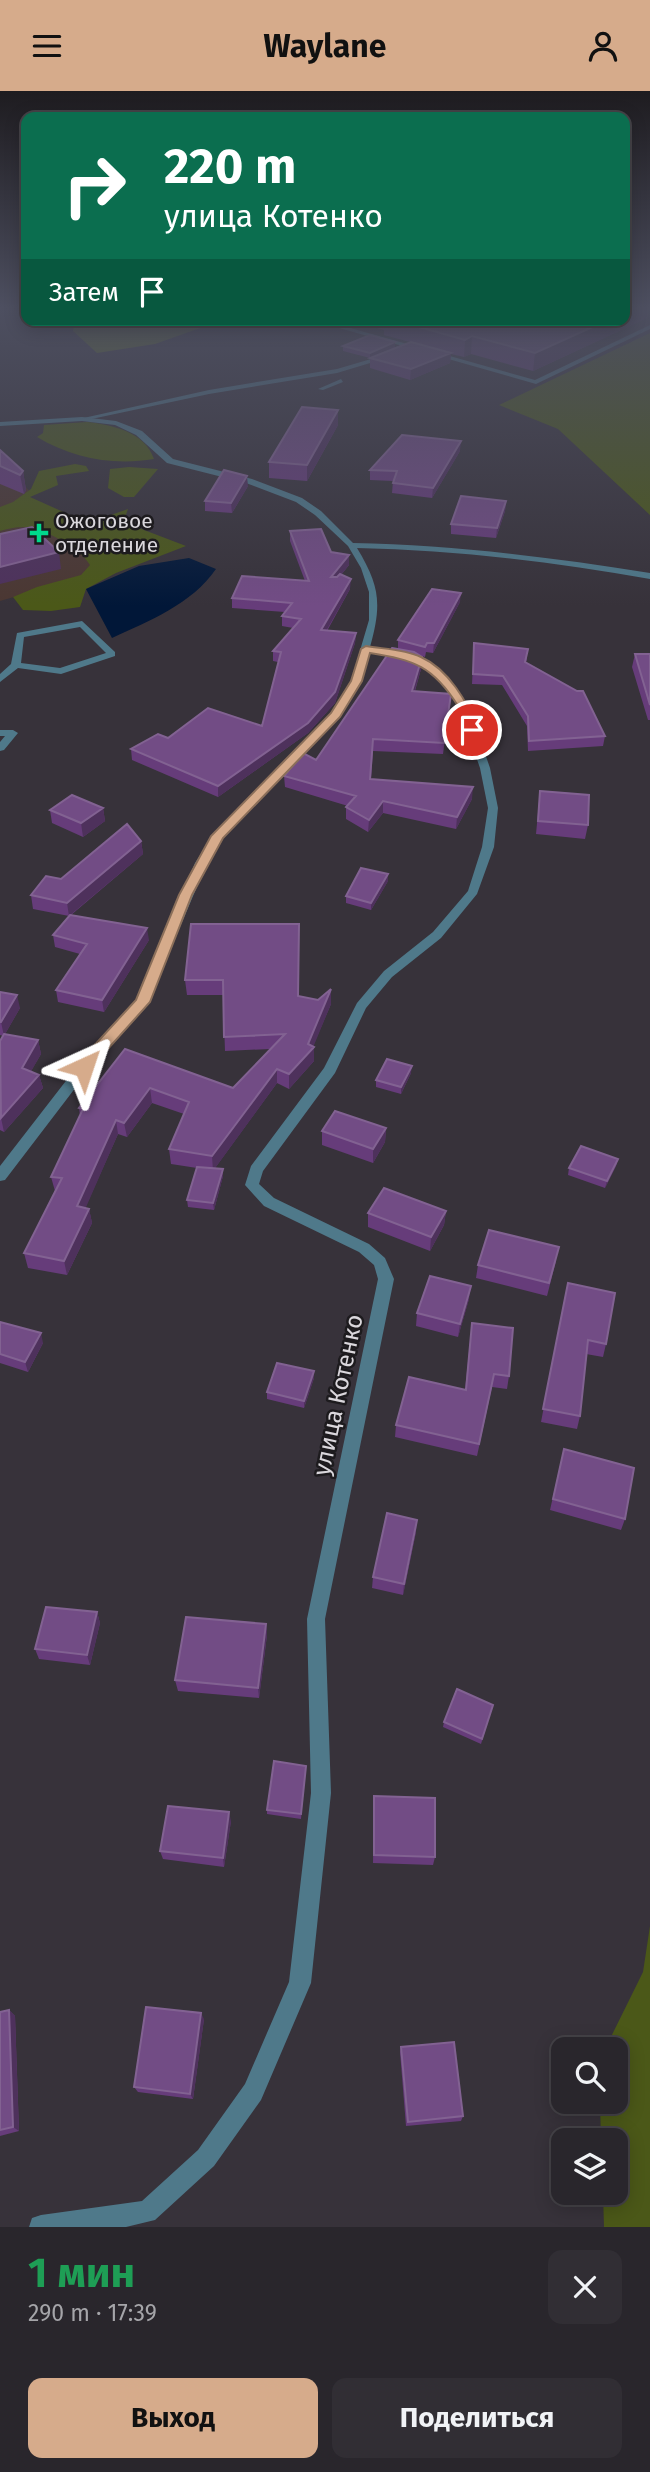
<!DOCTYPE html>
<html lang="ru">
<head>
<meta charset="utf-8">
<style>
	body { margin:0; font-family:"Fira Sans",sans-serif; background:#312e34; color:#f1f3f6; height:100vh; display:flex; flex-direction:column; font-size:26px; white-space:nowrap }
	* { box-sizing:border-box; margin:0 }
	p { font-size:23px; color:#a5a5a9 }
	.icon { flex:none; width:38px; height:38px; fill:none; stroke:currentColor; stroke-width:2; stroke-linecap:round; stroke-linejoin:round }
	.map { position:relative; height:2136px; overflow:hidden }
	.drawer { display:flex; flex-direction:column; background:#29262c; flex:1 }
	.drawer>* { flex:none }
	.guide { position:absolute; left:21px; top:21px; width:609px; height:214px; border-radius:14px; box-shadow:0 4px 18px #0003,0 0 0 2px #454348; background:#0b6e4f; color:#fff; overflow:hidden }
	.buttons { position:absolute; left:551px; top:1946px; display:grid; gap:14px }
	.buttons a { display:grid; place-items:center; width:77px; height:77px; border-radius:14px; background:#29262c; box-shadow:0 4px 18px #0003,0 0 0 2px #454348; font-size:35px }
	.pin { position:absolute; display:grid; place-items:center; width:60px; height:60px; color:#fff; margin:-30px; border:4px solid #fff; border-radius:50%; box-shadow:0 2px 7px #0007 }
	.me { position:absolute; width:77px; margin:-38px; rotate:42deg; stroke-linejoin:round; filter:drop-shadow(0 0 5px #0008) }
	.turn { display:flex; align-items:center; gap:24px; height:147px; padding:0 28px; font-size:32px }
	.turn .icon { width:91px; height:91px; stroke-width:2.5 }
	.turn b { display:block; font-size:49px; line-height:60px }
	.then { display:flex; align-items:center; height:66px; padding:0 28px; background:#0003; gap:14px; font-size:26px }
	.round { display:grid; place-items:center; flex:none; width:74px; height:74px; border-radius:14px; background:#312e34 }
	.head { display:flex; align-items:center; justify-content:space-between; height:119px; padding:0 28px }
	h1 { font-size:42px; font-weight:700; line-height:52px; color:#1e9e55 }
	.primary-button { display:flex; gap:14px; margin-top:auto; padding:14px 28px }
	.primary-button a { flex:1; height:80px; border-radius:14px; background:#d6ab8b; color:#111; font-size:28px; font-weight:700; line-height:80px; text-align:center }
	.primary-button a+a { background:#312e34; color:#f1f3f6 }
	header { display:flex; justify-content:space-between; align-items:center; height:91px; padding:0 28px; background:#d6ab8b; color:#111; font-size:32px; font-weight:700 }
	.map>svg:first-child { display:block }
	.medical { fill:#4b3732 }
	.green { fill:#4b5818 }
	.forest { fill:#637514 }
	.water { fill:#011738 }
	.lines { fill:none; stroke-linecap:round; stroke-linejoin:round }
	.lane { fill:#4f798a; fill-rule:evenodd }
	.street { fill:#4f798a; fill-rule:evenodd }
	.wall { fill:#663c7a }
	.shaded-wall { fill:#4e315c }
	.building { fill:#724c85; stroke:#826292; stroke-width:2 }
	.route { fill:#d6ab8b; stroke:#8b6f5a; stroke-width:2 }
	.poi-dot { fill:#00d98c; stroke:#1d1b1e; stroke-width:2.5 }
	.labels { text-anchor:middle; stroke-width:5; stroke-linejoin:round; paint-order:stroke }
	.far-poi-label { font-size:21px; fill:#dad7dc; stroke:#1d1b1e; text-anchor:start }
	.street-label { font-size:24px; fill:#dad7dc; stroke:#1d1b1e }
</style>
</head>
<body>
<header><svg class="icon" aria-label="menu" viewBox="0 0 24 24"><path d="M4 6h16M4 12h16M4 18h16"/></svg>Waylane<svg class="icon" aria-label="person" viewBox="0 0 24 24"><circle cx="12" cy="8" r="4"/><path d="M4 21q1-7 8-7t8 7"/></svg></header>
<div class="map">
<svg width="650" height="2136" viewBox="0 0 650 2136">
	<rect width="100%" height="100%" fill="#37323a"/>
	<path class="medical" d="M 0,373 L 32,402 L 25,405 L 98,476 L 91,484 L 0,510 Z"/>
	<path class="green" d="M 650,242 L 650,424 L 558,338 L 499,314 Z
		M 87,331 C 113,334 145,341 154,368 C 113,375 72,367 37,346 L 43,342 L 44,334 Z
		M 75,373 L 86,375 L 89,380 L 56,385 L 58,394 L 30,406 L 88,432 L 128,418 L 124,429 L 131,434 L 186,455 L 116,482 L 86,498 L 80,516 L 51,520 L 23,519 L 13,506 L 37,496 L 81,484 L 90,474 C 81,458 43,436 23,436 C 16,436 7,438 0,440 L 0,416 L 13,411 L 31,398 L 39,380 Z
		M 129,376 L 158,378 L 134,406 L 124,406 L 108,397 L 110,378 Z
		M 650,1835 L 650,2136 L 604,2136 L 603,2102 L 616,2102 L 616,2049 L 601,2049 L 600,2011 L 616,2011 L 616,1958 L 605,1958 L 643,1881 Z"/>
	<path class="forest" d="M 75,229 L 223,229 L 155,253 L 97,262 L 73,240 Z"/>
	<path class="water" d="M 189,467 L 216,478 C 192,513 149,530 112,547 L 86,498 L 139,475 Z"/>
	<g class="lines">
		<path class="lane" d="M 311,229 L 322,229 L 535,289 L 648,235 L 650,234 L 650,238 L 536,293 Z
			M 388,263 L 390,266 L 337,282 L 209,303 L 82,330 L 79,328 L 209,299 L 337,278 Z
			M 341,288 L 343,291 L 323,299 L 318,298 Z
			M 82,530 L 115,561 L 115,565 L 61,583 L 18,577 L 0,591 L 0,583 L 11,573 L 17,542 ZM 80,536 L 106,562 L 60,577 L 21,572 L 24,546 Z
			M 0,639 L 13,639 L 18,642 L 4,659 L 0,660 L 0,651 L 5,645 L 0,645 Z"/>
		<path class="street" d="M 82,326 L 116,330 L 142,340 L 173,368 L 252,388 L 302,407 L 321,420 L 353,452 C 453,454 551,466 650,482 L 650,488 C 553,471 455,459 357,457 C 380,495 382,513 370,556 L 420,566 L 437,577 L 452,592 L 469,616 L 490,677 L 498,717 L 494,756 L 477,803 L 441,847 L 392,886 L 366,917 L 335,982 L 263,1080 L 259,1093 L 274,1107 L 369,1153 L 385,1167 L 394,1188 L 325,1528 L 331,1702 L 311,1892 L 261,2009 L 214,2075 L 155,2129 L 126,2136 L 29,2136 L 32,2127 L 41,2124 L 142,2110 L 198,2059 L 245,1993 L 289,1891 L 311,1702 L 307,1528 L 378,1188 L 374,1174 L 359,1161 L 264,1115 L 245,1094 L 251,1075 L 324,977 L 357,912 L 384,880 L 433,841 L 468,800 L 482,756 L 488,717 L 480,677 L 459,616 L 446,596 L 431,581 L 414,570 L 369,561 L 361,590 L 339,625 L 222,747 L 207,772 L 147,914 L 89,979 L 5,1089 L 0,1090 L 0,1075 L 79,973 L 137,909 L 195,772 L 214,743 L 332,621 L 351,590 L 369,529 L 369,501 L 361,477 L 348,455 L 315,424 L 296,411 L 246,392 L 167,372 L 136,344 L 115,334 L 82,330 L 0,335 L 0,331 Z"/>
	</g>
	<path class="wall" d="M 625,216 L 649,216 L 647,227 L 533,280 L 471,263 L 464,266 L 451,263 L 450,272 L 410,289 L 370,277 L 370,267 L 343,260 L 343,255 L 395,256 L 410,251 L 384,244 L 384,239 L 348,229 L 625,229 Z
		M 338,319 L 338,334 L 307,390 L 269,387 L 269,371 Z
		M 0,359 L 23,380 L 26,399 L 24,403 L 0,393 Z
		M 460,360 L 432,407 L 392,402 L 393,390 L 370,389 L 370,379 Z
		M 248,395 L 232,422 L 205,420 L 205,410 Z
		M 506,410 L 505,420 L 496,447 L 451,443 L 451,433 Z
		M 290,440 L 331,461 L 349,464 L 349,474 L 341,484 L 350,498 L 327,540 L 356,542 L 355,552 L 335,612 L 308,642 L 218,706 L 132,669 L 131,658 L 168,647 L 262,635 L 278,571 L 273,570 L 273,560 L 293,537 L 282,535 L 282,525 L 285,521 L 232,517 L 232,507 L 305,490 L 290,450 Z
		M 460,511 L 433,562 L 426,561 L 425,566 L 418,564 L 422,566 L 421,578 L 415,600 L 451,603 L 443,663 L 373,660 L 371,688 L 472,708 L 456,738 L 383,722 L 368,741 L 346,728 L 346,716 L 348,715 L 285,696 L 284,685 L 316,669 L 398,558 L 398,549 Z
		M 474,552 L 527,567 L 526,572 L 605,645 L 603,655 L 528,660 L 527,635 L 502,594 L 472,593 Z
		M 635,563 L 650,563 L 650,629 L 648,629 L 632,576 Z
		M 540,700 L 588,734 L 585,748 L 536,743 Z
		M 103,717 L 105,730 L 83,746 L 52,732 L 50,719 Z
		M 141,750 L 143,763 L 71,824 L 149,849 L 104,921 L 58,911 L 56,899 L 80,863 L 55,856 L 53,844 L 69,825 L 33,818 L 31,804 Z
		M 388,790 L 371,819 L 346,812 L 346,805 Z
		M 299,833 L 298,905 L 318,909 L 331,898 L 331,913 L 313,955 L 314,956 L 314,970 L 289,998 L 277,992 L 215,1077 L 223,1078 L 223,1085 L 214,1119 L 188,1116 L 187,1109 L 197,1077 L 171,1073 L 169,1058 L 184,1023 L 152,1012 L 127,1046 L 118,1043 L 85,1117 L 89,1118 L 92,1132 L 67,1184 L 28,1177 L 24,1162 L 55,1100 L 51,1086 L 80,1025 L 79,1017 L 125,958 L 233,997 L 270,958 L 225,960 L 223,904 L 187,904 L 185,889 Z
		M 0,901 L 20,917 L 5,943 L 38,949 L 41,963 L 31,980 L 39,984 L 43,997 L 4,1041 L 0,1039 L 0,950 L 3,945 L 0,944 Z
		M 411,982 L 401,1003 L 376,996 L 376,989 Z
		M 386,1037 L 385,1051 L 373,1072 L 322,1054 L 322,1040 Z
		M 618,1068 L 616,1075 L 605,1097 L 568,1084 L 569,1077 Z
		M 446,1120 L 444,1134 L 430,1160 L 368,1136 L 368,1122 Z
		M 556,1170 L 547,1205 L 476,1187 L 478,1174 Z
		M 565,1205 L 606,1253 L 603,1266 L 586,1263 L 580,1325 L 577,1338 L 541,1331 Z
		M 469,1208 L 458,1246 L 416,1235 L 417,1222 Z
		M 0,1231 L 43,1252 L 28,1281 L 0,1272 Z
		M 472,1232 L 509,1285 L 507,1298 L 492,1296 L 477,1365 L 395,1346 L 396,1334 L 465,1299 Z
		M 314,1287 L 304,1317 L 267,1308 L 267,1301 Z
		M 561,1370 L 625,1428 L 621,1439 L 550,1419 Z
		M 416,1441 L 403,1504 L 372,1497 L 373,1486 Z
		M 97,1521 L 100,1532 L 90,1574 L 39,1568 L 35,1558 Z
		M 266,1533 L 267,1544 L 259,1607 L 178,1600 L 175,1589 Z
		M 493,1614 L 481,1653 L 443,1636 L 444,1631 Z
		M 306,1675 L 301,1728 L 267,1723 L 267,1719 Z
		M 374,1705 L 435,1766 L 433,1774 L 373,1772 Z
		M 231,1730 L 224,1776 L 163,1768 L 160,1760 Z
		M 9,1919 L 15,1925 L 19,2040 L 0,2045 L 0,1921 Z
		M 204,1928 L 193,2008 L 138,2001 L 134,1996 Z
		M 401,1956 L 463,2025 L 461,2030 L 406,2035 L 400,1961 Z"/>
	<path class="shaded-wall" d="M 638,216 L 649,216 L 647,227 L 533,280 L 535,262 L 608,229 L 625,229 L 625,222 Z
		M 472,245 L 471,263 L 464,266 L 465,249 Z
		M 395,251 L 395,256 L 370,267 L 370,262 Z
		M 451,262 L 450,272 L 410,289 L 411,278 Z
		M 338,319 L 338,334 L 307,390 L 307,374 Z
		M 461,350 L 460,360 L 432,407 L 433,397 Z
		M 23,380 L 26,399 L 24,403 L 20,384 Z
		M 247,385 L 248,395 L 232,422 L 231,412 Z
		M 506,410 L 505,420 L 496,447 L 497,437 Z
		M 59,461 L 61,478 L 0,493 L 0,476 Z
		M 349,464 L 349,474 L 331,496 L 331,486 Z
		M 351,488 L 350,498 L 321,549 L 321,539 Z
		M 461,502 L 460,511 L 433,562 L 434,552 Z
		M 356,542 L 355,552 L 335,612 L 308,642 L 218,706 L 218,695 Z
		M 422,566 L 421,578 L 411,612 L 412,600 Z
		M 473,696 L 472,708 L 456,738 L 457,726 Z
		M 383,710 L 383,722 L 368,741 L 369,729 Z
		M 103,717 L 105,730 L 83,746 L 81,732 Z
		M 141,750 L 143,763 L 69,825 L 67,812 Z
		M 388,783 L 388,790 L 371,819 L 371,812 Z
		M 147,837 L 149,849 L 104,921 L 102,909 Z
		M 331,898 L 331,913 L 312,959 L 314,956 L 314,970 L 289,998 L 289,983 L 308,953 Z
		M 17,904 L 20,917 L 4,945 L 1,931 Z
		M 38,949 L 41,963 L 25,991 L 22,977 Z
		M 412,975 L 411,982 L 401,1003 L 401,996 Z
		M 277,978 L 277,992 L 213,1080 L 212,1065 Z
		M 39,984 L 43,997 L 4,1041 L 1,1027 Z
		M 150,997 L 152,1012 L 127,1046 L 124,1032 Z
		M 116,1029 L 118,1043 L 80,1130 L 77,1115 Z
		M 386,1037 L 385,1051 L 373,1072 L 373,1058 Z
		M 618,1068 L 616,1075 L 605,1097 L 607,1090 Z
		M 223,1078 L 223,1085 L 214,1119 L 213,1112 Z
		M 89,1118 L 92,1132 L 67,1184 L 64,1170 Z
		M 446,1120 L 444,1134 L 430,1160 L 431,1146 Z
		M 471,1195 L 469,1208 L 458,1246 L 460,1233 Z
		M 41,1242 L 43,1252 L 28,1281 L 25,1271 Z
		M 314,1280 L 314,1287 L 304,1317 L 304,1310 Z
		M 417,1429 L 416,1441 L 403,1504 L 404,1493 Z
		M 97,1521 L 100,1532 L 90,1574 L 87,1564 Z
		M 266,1533 L 267,1544 L 259,1607 L 258,1597 Z
		M 229,1721 L 231,1730 L 224,1776 L 223,1767 Z
		M 9,1919 L 15,1925 L 19,2040 L 13,2036 Z
		M 201,1922 L 204,1928 L 193,2008 L 190,2003 Z"/>
	<path class="building" d="M 625,216 L 638,216 L 625,222 Z
		M 394,229 L 608,229 L 535,262 L 472,245 L 465,249 Z
		M 370,244 L 395,251 L 370,262 L 343,255 Z
		M 411,251 L 451,262 L 411,278 L 370,267 Z
		M 302,316 L 338,319 L 307,374 L 269,371 Z
		M 402,344 L 461,350 L 433,397 L 393,392 L 397,380 L 370,379 Z
		M 0,359 L 23,380 L 20,384 L 0,375 Z
		M 224,379 L 247,385 L 231,412 L 205,410 Z
		M 461,405 L 506,410 L 497,437 L 451,433 Z
		M 32,436 L 59,461 L 0,476 L 0,443 Z
		M 321,438 L 331,461 L 349,464 L 331,486 L 337,486 L 340,483 L 351,488 L 321,539 L 356,542 L 335,601 L 308,632 L 218,695 L 131,658 L 158,643 L 168,647 L 208,617 L 262,635 L 281,561 L 273,560 L 301,528 L 282,525 L 292,512 L 232,507 L 242,485 L 309,490 L 290,440 Z
		M 432,498 L 461,502 L 434,552 L 427,552 L 425,556 L 398,549 Z
		M 474,552 L 528,558 L 525,571 L 577,600 L 583,600 L 605,645 L 529,650 L 528,625 L 503,585 L 473,583 Z
		M 392,557 L 414,561 L 422,566 L 412,600 L 451,603 L 444,652 L 373,648 L 370,688 L 473,696 L 457,726 L 383,710 L 369,729 L 346,716 L 356,705 L 284,685 L 303,662 L 316,669 Z
		M 635,563 L 650,563 L 650,614 Z
		M 540,700 L 589,704 L 588,734 L 538,730 Z
		M 72,704 L 103,717 L 81,732 L 50,719 Z
		M 127,733 L 141,750 L 67,812 L 31,804 L 46,785 L 61,788 Z
		M 361,777 L 388,783 L 371,812 L 346,805 Z
		M 70,824 L 147,837 L 102,909 L 56,899 L 87,853 L 53,844 Z
		M 191,833 L 299,833 L 298,905 L 318,909 L 331,898 L 308,953 L 314,956 L 289,983 L 277,978 L 212,1065 L 169,1058 L 189,1011 L 150,997 L 124,1032 L 116,1029 L 77,1115 L 89,1118 L 64,1170 L 24,1162 L 62,1087 L 51,1086 L 83,1018 L 79,1017 L 125,958 L 233,997 L 285,943 L 224,946 L 223,889 L 185,889 Z
		M 0,901 L 17,904 L 1,931 L 0,931 Z
		M 4,943 L 38,949 L 22,977 L 39,984 L 1,1027 L 0,950 Z
		M 387,968 L 412,975 L 401,996 L 376,989 Z
		M 335,1020 L 386,1037 L 373,1058 L 322,1040 Z
		M 581,1055 L 618,1068 L 607,1090 L 569,1077 Z
		M 197,1076 L 223,1078 L 213,1112 L 187,1109 Z
		M 384,1097 L 446,1120 L 431,1146 L 368,1122 Z
		M 489,1139 L 559,1156 L 549,1192 L 478,1174 Z
		M 430,1185 L 471,1195 L 460,1233 L 417,1222 Z
		M 568,1192 L 615,1202 L 606,1253 L 588,1249 L 580,1325 L 543,1318 Z
		M 0,1231 L 41,1242 L 25,1271 L 0,1263 Z
		M 472,1232 L 513,1237 L 509,1285 L 494,1283 L 479,1353 L 396,1334 L 409,1286 L 466,1299 Z
		M 277,1272 L 314,1280 L 304,1310 L 267,1301 Z
		M 564,1358 L 634,1377 L 625,1428 L 553,1408 Z
		M 387,1422 L 417,1429 L 404,1493 L 373,1486 Z
		M 46,1516 L 97,1521 L 87,1564 L 35,1558 Z
		M 186,1526 L 266,1533 L 258,1597 L 175,1589 Z
		M 457,1598 L 493,1614 L 482,1648 L 444,1631 Z
		M 274,1670 L 306,1675 L 301,1723 L 267,1719 Z
		M 374,1705 L 435,1707 L 435,1766 L 374,1764 Z
		M 168,1715 L 229,1721 L 223,1767 L 160,1760 Z
		M 146,1916 L 201,1922 L 190,2003 L 134,1996 Z
		M 9,1919 L 13,2036 L 0,2039 L 0,1921 Z
		M 454,1951 L 463,2025 L 408,2031 L 401,1956 Z"/>
	<linearGradient id="sky" x2="0" y2="1"><stop stop-color="#1e1c20"/><stop offset="0.42" stop-color="#4d4f60"/><stop offset="1" stop-color="#4d4f60" stop-opacity="0"/></linearGradient>
	<rect width="650" height="515" fill="url(#sky)"/>
	<path class="route" d="M 366,555 C 383,558 404,558 421,566 C 448,578 468,611 478,639 L 468,641 C 464,633 463,623 458,615 C 433,575 414,569 370,562 L 362,590 L 340,626 L 223,747 L 192,804 L 150,911 L 89,979 L 78,979 L 76,976 L 78,972 L 136,909 L 179,804 L 211,745 L 331,622 L 351,590 L 361,558 Z"/>
	<path class="poi-dot" d="M35.5 431.5h7v7h7v7h-7v7h-7v-7h-7v-7h7z"/>
	<g class="labels">
		<g class="far-poi-label">
			<text x="55" y="437">Ожоговое<tspan x="55" dy="24">отделение</tspan></text>
		</g>
		<g class="street-label">
			<text transform="translate(338 1304) rotate(-78)" y="8">улица Котенко</text>
		</g>
	</g>
</svg>
<div class="buttons">
<a><svg class="icon" aria-label="search" viewBox="0 0 24 24"><circle cx="10" cy="10" r="6"/><path d="M15 15l6 6"/></svg></a>
<a><svg class="icon" aria-label="layers" viewBox="0 0 24 24"><path d="M12 4l9 5-9 5-9-5zM3 14l9 5 9-5"/></svg></a>
</div>
<div class="pin" style="left:472px;top:639px;background:#d93025"><svg class="icon" aria-label="arrive" viewBox="0 0 24 24"><path d="M6 21V4h12l-3 4 3 4H6"/></svg></div>
<svg class="me" style="left:84px;top:976px" viewBox="-20 -20 40 40"><path d="M0-17L14 15 0 8-14 15z" fill="#d6ab8b" stroke="#fff" stroke-width="4"/></svg>
<div class="guide">
<div class="turn"><svg class="icon" aria-label="right" viewBox="0 0 24 24"><path d="M7 20v-9h11M14 6l5 5-5 5"/></svg><div><b>220 m</b>улица Котенко</div></div>
<div class="then">Затем<svg class="icon" aria-label="arrive" viewBox="0 0 24 24"><path d="M6 21V4h12l-3 4 3 4H6"/></svg></div>
</div>
</div>
<section class="drawer">
<div class="head"><div><h1>1 мин</h1><p>290 m · 17:39</p></div><a class="round"><svg class="icon" aria-label="close" viewBox="0 0 24 24"><path d="M6 6l12 12M18 6L6 18"/></svg></a></div>
<div class="primary-button"><a>Выход</a><a>Поделиться</a></div>
</section>
</body>
</html>
